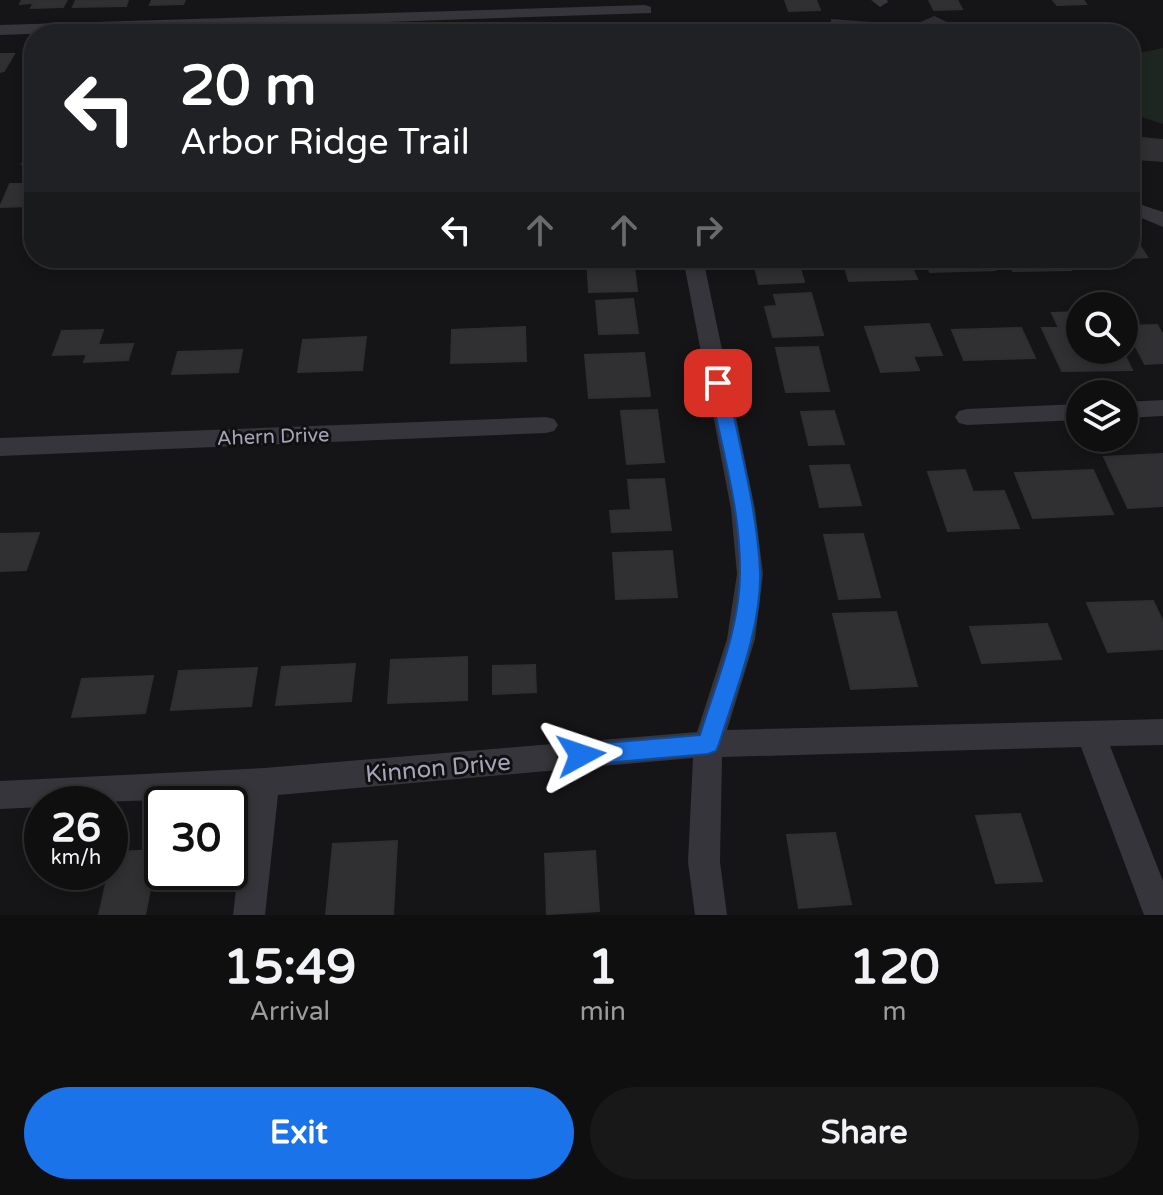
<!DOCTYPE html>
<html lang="en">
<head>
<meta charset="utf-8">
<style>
	body { margin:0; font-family:"Varela Round",sans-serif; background:#191819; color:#f1f3f6; height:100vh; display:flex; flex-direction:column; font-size:30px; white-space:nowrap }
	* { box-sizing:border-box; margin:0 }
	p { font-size:26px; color:#9c9c9f }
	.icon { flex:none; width:44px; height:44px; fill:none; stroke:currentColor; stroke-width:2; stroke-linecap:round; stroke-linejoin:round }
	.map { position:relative; height:915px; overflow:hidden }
	.side { display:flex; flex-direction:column; background:#100f10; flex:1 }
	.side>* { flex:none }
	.hud { position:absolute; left:24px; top:24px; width:1116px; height:244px; border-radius:32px; box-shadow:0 4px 12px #0003,0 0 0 2px #302f30; background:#202124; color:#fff; overflow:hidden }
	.tools { position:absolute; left:1066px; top:292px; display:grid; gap:16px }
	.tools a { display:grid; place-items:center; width:72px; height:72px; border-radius:50%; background:#100f10; box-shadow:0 4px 12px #0003,0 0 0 2px #302f30; font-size:40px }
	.speed { position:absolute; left:24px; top:786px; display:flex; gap:16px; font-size:40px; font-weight:700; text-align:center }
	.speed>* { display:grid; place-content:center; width:104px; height:104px; border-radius:50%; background:#100f10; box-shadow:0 4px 12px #0003,0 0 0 2px #302f30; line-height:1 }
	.speed small { font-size:20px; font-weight:400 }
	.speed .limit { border:4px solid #111; border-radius:12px; background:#fff; color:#111 }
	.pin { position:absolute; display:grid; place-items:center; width:68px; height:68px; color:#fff; margin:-34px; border-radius:16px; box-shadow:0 4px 12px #0006 }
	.me { position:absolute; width:88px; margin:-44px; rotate:85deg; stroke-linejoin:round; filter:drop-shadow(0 0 6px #0008) }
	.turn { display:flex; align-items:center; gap:28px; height:168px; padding:0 24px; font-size:36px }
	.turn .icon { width:104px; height:104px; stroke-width:2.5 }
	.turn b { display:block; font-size:56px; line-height:68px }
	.lanes { display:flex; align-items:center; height:76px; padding:0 24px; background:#0003; justify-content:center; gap:40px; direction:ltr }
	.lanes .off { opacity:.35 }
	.eta { display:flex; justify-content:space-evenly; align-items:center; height:136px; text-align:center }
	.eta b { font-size:48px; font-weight:700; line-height:56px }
	.action { display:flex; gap:16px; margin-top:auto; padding:16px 24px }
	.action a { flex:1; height:92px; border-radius:48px; background:#1a73e8; color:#fff; font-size:32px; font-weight:700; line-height:92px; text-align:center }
	.action a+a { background:#191819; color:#f1f3f6 }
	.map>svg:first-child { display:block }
	.green { fill:#1e2621 }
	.building { fill:#302f32; stroke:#2f2e32; stroke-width:2 }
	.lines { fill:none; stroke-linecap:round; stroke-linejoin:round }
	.minor { fill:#36353b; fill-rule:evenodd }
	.route { fill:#1a73e8; stroke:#114b97; stroke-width:2 }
	.labels { text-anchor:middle; stroke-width:6; stroke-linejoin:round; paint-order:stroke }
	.street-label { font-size:20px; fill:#a6a5b7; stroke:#100f11 }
	.near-street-label { font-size:24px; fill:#a6a5b7; stroke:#100f11 }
</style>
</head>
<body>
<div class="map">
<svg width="1163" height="915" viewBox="0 0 1163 915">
	<rect width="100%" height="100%" fill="#151416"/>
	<path class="green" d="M 1163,48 L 1163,124 L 1130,113 L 1130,55 Z"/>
	<path class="building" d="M 22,0 L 67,0 L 63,7 L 31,8 L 34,3 L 20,4 Z
		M 76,0 L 128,0 L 126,6 L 73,7 Z
		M 152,0 L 185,0 L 183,4 L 150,5 Z
		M 785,0 L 816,0 L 820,10 L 789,11 Z
		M 929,0 L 957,0 L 962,9 L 934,10 Z
		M 1053,0 L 1083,0 L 1086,4 L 1057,5 Z
		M 934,17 L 955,27 L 944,32 L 948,34 L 910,34 L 903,31 Z
		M 832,20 L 869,23 L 868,34 L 831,32 Z
		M 702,26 L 724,26 L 726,34 L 704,34 Z
		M 600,29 L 601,34 L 560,34 L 560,30 Z
		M 0,54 L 14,54 L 4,71 L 0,72 Z
		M 1130,137 L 1163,140 L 1163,161 L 1137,159 L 1141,172 L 1130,171 Z
		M 31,144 L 34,144 L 34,164 L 22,164 Z
		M 10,184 L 34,184 L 30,206 L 0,207 Z
		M 1130,230 L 1147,257 L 1130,258 Z
		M 587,258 L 617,258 L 618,266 L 634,266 L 637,291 L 589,292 Z
		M 753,258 L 797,258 L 804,282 L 759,284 Z
		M 842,258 L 908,258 L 917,279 L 849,281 Z
		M 924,258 L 989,258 L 995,270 L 930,272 Z
		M 1006,258 L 1065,258 L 1071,270 L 1013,271 Z
		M 811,293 L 823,335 L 773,337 L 765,307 L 777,306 L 774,295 Z
		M 633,299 L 638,333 L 599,334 L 596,301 Z
		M 1080,312 L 1080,350 L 1122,350 L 1132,370 L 1062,371 L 1042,328 L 1059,328 L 1052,313 Z
		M 929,324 L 942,355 L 913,356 L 919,370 L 881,372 L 865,327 Z
		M 1157,325 L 1163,335 L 1163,363 L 1145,364 L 1125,326 Z
		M 525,327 L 526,361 L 451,363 L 452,330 Z
		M 1021,328 L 1035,358 L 964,360 L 952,330 Z
		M 103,330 L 98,345 L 133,344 L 128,360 L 84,362 L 87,354 L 53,355 L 62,331 Z
		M 366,337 L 362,370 L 298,372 L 303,340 Z
		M 818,347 L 829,391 L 786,392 L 776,348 Z
		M 242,350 L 238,372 L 172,374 L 178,352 Z
		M 644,353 L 650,396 L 589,398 L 585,355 Z
		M 657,410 L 664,462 L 627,464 L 621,411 Z
		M 834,411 L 844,444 L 809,445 L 801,412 Z
		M 1163,454 L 1163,506 L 1128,508 L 1104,457 Z
		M 849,465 L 861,505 L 820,507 L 810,466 Z
		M 965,470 L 973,492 L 1004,491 L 1019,528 L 948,531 L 928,472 Z
		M 1093,470 L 1113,514 L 1033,518 L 1015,473 Z
		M 664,479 L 671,530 L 612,532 L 610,511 L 631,510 L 628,480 Z
		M 39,533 L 26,570 L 0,571 L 0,534 Z
		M 863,534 L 880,597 L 839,599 L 824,535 Z
		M 672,551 L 677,597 L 616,599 L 613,553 Z
		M 1153,601 L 1163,622 L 1163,649 L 1108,652 L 1087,603 Z
		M 896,612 L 917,686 L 851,689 L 833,614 Z
		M 1047,624 L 1061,659 L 982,663 L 970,627 Z
		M 467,657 L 467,700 L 388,703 L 391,660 Z
		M 355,664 L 351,701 L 276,705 L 282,667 Z
		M 535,665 L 536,692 L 493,694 L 493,666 Z
		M 257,668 L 251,706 L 171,710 L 179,671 Z
		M 153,676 L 145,713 L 72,717 L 82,679 Z
		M 1020,814 L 1042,881 L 996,883 L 976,816 Z
		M 835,833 L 851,904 L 799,908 L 787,835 Z
		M 397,841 L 393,915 L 326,915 L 333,844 Z
		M 158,850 L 145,915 L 99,915 L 113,852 Z
		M 595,851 L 599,911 L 547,914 L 545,854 Z"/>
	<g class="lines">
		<path class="minor" d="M 871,0 L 887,0 L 888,2 L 880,7 Z
			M 645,5 L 651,7 L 651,13 L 0,35 L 0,25 Z
			M 1130,201 L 1163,212 L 1163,227 L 1130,213 Z
			M 683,258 L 703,258 L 755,509 L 763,574 L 755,639 L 727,730 L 1163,719 L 1163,745 L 1110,746 L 1163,881 L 1163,915 L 1144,915 L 1081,747 L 722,757 L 720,862 L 727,915 L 695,915 L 688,862 L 693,758 L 278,795 L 265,915 L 233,915 L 247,797 L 42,804 L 42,807 L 0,809 L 0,781 L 264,768 L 697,732 L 727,639 L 737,574 L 731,509 Z
			M 1163,400 L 1163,416 L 1124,418 L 1124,402 Z
			M 1080,404 L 1080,420 L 967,425 L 959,423 L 955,417 L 959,411 L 967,409 Z
			M 546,417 L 554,419 L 558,425 L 554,431 L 546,433 L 0,456 L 0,438 Z"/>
	</g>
	<path class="route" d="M 718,377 L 727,383 C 739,445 757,508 760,571 C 762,627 735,692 719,744 L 716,751 L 708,754 L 581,765 L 573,762 L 570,755 L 573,748 L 581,745 L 700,735 C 716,683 740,628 740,573 C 741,510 721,445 709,383 Z"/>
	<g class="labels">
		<g class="street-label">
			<text transform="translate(273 436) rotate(-2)" y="7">Ahern Drive</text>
		</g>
		<g class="near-street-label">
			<text transform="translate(438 768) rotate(-5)" y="8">Kinnon Drive</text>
		</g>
	</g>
</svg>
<div class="tools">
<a><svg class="icon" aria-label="search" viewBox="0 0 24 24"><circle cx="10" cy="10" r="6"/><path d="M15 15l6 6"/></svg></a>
<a><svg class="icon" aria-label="layers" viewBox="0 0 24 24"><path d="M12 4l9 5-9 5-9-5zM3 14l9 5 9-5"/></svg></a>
</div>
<div class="speed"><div>26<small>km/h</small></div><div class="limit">30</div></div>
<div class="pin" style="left:718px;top:383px;background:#d93025"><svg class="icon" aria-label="arrive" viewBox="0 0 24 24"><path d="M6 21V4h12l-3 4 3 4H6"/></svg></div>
<svg class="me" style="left:581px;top:755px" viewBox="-20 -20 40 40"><path d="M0-17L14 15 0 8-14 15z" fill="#1a73e8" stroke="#fff" stroke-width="4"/></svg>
<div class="hud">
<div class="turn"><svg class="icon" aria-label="left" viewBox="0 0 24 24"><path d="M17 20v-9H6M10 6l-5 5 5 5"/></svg><div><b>20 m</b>Arbor Ridge Trail</div></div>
<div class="lanes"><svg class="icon" aria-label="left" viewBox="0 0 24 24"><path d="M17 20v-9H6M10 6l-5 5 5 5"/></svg><svg class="icon off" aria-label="ahead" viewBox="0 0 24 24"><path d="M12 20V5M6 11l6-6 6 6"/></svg><svg class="icon off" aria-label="ahead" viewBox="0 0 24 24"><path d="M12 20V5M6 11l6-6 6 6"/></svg><svg class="icon off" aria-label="right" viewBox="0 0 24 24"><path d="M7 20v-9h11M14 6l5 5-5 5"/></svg></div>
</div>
</div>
<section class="side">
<div class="eta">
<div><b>15:49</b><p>Arrival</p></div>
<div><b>1</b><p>min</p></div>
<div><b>120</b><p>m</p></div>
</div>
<div class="action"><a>Exit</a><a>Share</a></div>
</section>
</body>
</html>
